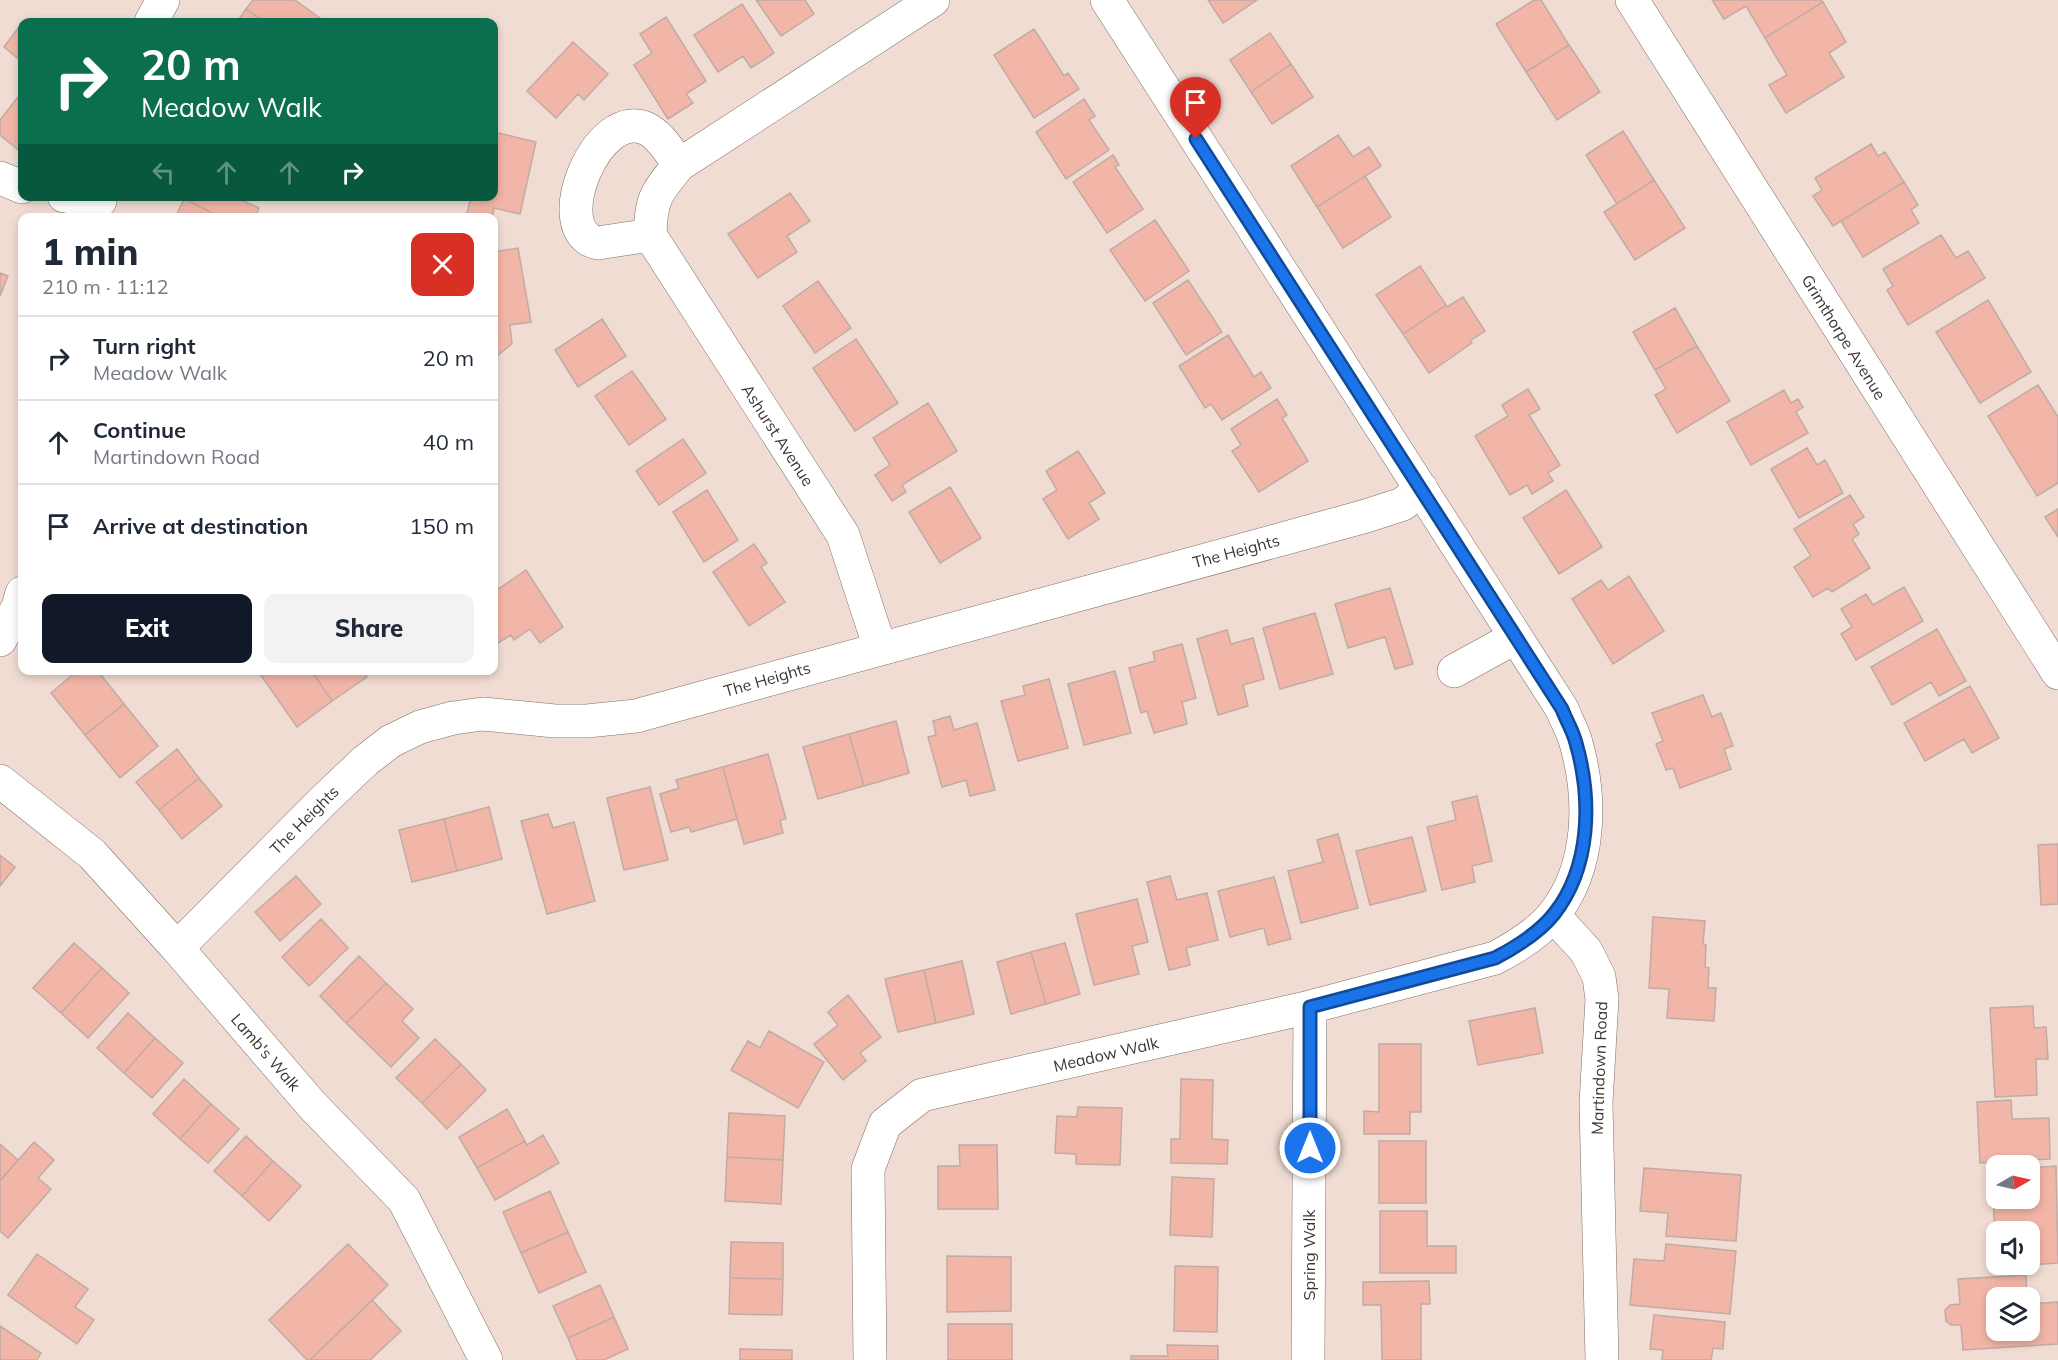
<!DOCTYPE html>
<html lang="en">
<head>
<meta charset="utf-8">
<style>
	body { margin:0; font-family:Mulish,sans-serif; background:#f2f2f3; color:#1f2937; height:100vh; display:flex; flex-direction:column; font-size:22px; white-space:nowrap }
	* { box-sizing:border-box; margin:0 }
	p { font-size:20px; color:#747a83 }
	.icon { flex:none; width:33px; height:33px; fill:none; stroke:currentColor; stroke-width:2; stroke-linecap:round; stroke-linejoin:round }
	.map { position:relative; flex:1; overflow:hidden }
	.panel { position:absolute; left:18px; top:213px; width:480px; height:462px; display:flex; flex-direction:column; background:#fff; border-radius:12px; box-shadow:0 3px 9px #0003 }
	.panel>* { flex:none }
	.hud { position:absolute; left:18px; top:18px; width:480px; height:183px; border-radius:12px; box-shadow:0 3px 9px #0003; background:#0b6e4f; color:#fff; overflow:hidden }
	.needle { width:39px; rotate:81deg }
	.fabs { position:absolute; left:1986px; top:1155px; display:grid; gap:12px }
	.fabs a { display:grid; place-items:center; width:54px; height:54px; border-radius:12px; background:#fff; box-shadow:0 3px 9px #0003; font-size:30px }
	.pin { position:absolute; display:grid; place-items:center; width:51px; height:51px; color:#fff; margin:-62px -26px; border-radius:50% 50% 50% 0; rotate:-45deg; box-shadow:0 0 6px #0007 }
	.pin .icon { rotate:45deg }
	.me { position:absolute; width:66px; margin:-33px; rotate:0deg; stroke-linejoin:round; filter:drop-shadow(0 0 4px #0008) }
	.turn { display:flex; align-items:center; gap:21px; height:126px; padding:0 24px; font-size:27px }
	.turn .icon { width:78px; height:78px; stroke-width:2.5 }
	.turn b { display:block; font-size:42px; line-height:51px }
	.lanes { display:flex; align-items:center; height:57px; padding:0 24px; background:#0003; justify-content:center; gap:30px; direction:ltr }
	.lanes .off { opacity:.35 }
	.round { display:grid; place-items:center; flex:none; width:63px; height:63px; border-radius:12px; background:#f2f2f3 }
	.headline { display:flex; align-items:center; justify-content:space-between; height:102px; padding:0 24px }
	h1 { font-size:36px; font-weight:800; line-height:45px }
	.button { display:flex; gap:12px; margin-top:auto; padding:12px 24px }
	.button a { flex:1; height:69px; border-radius:12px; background:#111827; color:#fff; font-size:24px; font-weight:800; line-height:69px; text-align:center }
	.button a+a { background:#f2f2f3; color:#1f2937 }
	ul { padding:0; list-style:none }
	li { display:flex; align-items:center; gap:18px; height:84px; padding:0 24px; border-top:2px solid #e0e1e3 }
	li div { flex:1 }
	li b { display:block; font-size:22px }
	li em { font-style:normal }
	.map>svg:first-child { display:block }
	.building { fill:#f2b6a8; stroke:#c0aba5; stroke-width:1.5 }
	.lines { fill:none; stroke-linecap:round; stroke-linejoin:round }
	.minor-casing { stroke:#806e66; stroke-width:34 }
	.minor { stroke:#fff; stroke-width:33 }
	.route-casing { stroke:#114b97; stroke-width:15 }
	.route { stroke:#1a73e8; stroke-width:10 }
	.labels { text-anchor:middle; stroke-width:4.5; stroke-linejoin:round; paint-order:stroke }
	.street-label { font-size:16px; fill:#3d3531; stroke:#fff }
</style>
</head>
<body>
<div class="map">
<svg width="2058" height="1360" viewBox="0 0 2058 1360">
	<rect width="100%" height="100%" fill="#f0dcd2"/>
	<path class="building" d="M 253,0 L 295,0 L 321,19 L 319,22 L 265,22 L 246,9 Z
		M 756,0 L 805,0 L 814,14 L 781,36 Z
		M 1208,0 L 1257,0 L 1223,23 Z
		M 1534,0 L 1541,0 L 1569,45 L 1526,72 L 1496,24 Z
		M 1712,0 L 1821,0 L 1823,2 L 1765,38 L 1746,6 L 1724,19 Z
		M 1823,2 L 1846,42 L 1829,53 L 1844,77 L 1786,113 L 1769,85 L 1787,75 L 1765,38 Z
		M 742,4 L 774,53 L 751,68 L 743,56 L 718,72 L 694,35 Z
		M 246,9 L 265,22 L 237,22 Z
		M 666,17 L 706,81 L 686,94 L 693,103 L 668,119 L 634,65 L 652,53 L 640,34 Z
		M 22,23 L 22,62 L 4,47 Z
		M 1034,29 L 1064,76 L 1068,73 L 1079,89 L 1034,118 L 994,55 Z
		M 1270,33 L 1291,64 L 1251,92 L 1230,60 Z
		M 573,42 L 608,74 L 584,100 L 578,94 L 556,118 L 527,91 Z
		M 1569,45 L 1600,92 L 1557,120 L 1526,72 Z
		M 1291,64 L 1313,97 L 1272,124 L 1251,92 Z
		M 22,92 L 22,153 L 0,135 L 0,120 Z
		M 1084,99 L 1095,116 L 1089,120 L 1109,150 L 1066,179 L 1036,132 Z
		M 1623,131 L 1654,180 L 1617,204 L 1586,155 Z
		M 494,132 L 536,142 L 520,214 L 494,208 L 492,218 L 466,218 L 471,196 L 494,196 Z
		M 1338,135 L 1353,157 L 1369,147 L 1381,166 L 1317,207 L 1291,166 Z
		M 1871,144 L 1878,156 L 1885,152 L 1904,182 L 1833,226 L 1813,196 L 1822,190 L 1815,178 Z
		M 1113,155 L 1119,165 L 1115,167 L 1143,209 L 1107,233 L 1073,182 Z
		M 1365,176 L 1391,217 L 1343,248 L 1317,207 Z
		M 1654,180 L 1685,228 L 1635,260 L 1604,212 Z
		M 1904,182 L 1918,205 L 1911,210 L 1919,223 L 1863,257 L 1841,221 Z
		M 790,193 L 810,221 L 787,236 L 797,252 L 758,278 L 728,234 Z
		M 185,196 L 238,196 L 237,198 L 259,208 L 255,218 L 223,218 L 184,199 Z
		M 184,199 L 223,218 L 175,218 Z
		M 1155,220 L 1189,271 L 1145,301 L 1110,250 Z
		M 1941,235 L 1956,258 L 1968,251 L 1985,278 L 1908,325 L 1887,290 L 1893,286 L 1883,269 Z
		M 518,248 L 531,322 L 510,325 L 512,344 L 494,358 L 494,252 Z
		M 1420,266 L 1446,305 L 1403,334 L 1376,295 Z
		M 0,273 L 8,276 L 0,296 Z
		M 1188,280 L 1222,332 L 1186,355 L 1153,303 Z
		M 818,281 L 851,328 L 815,353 L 783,306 Z
		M 1463,297 L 1485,331 L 1470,341 L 1472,343 L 1429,373 L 1403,334 L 1446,305 L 1447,307 Z
		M 1988,300 L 2031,372 L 1980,403 L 1936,332 Z
		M 1675,308 L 1697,346 L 1655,370 L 1633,332 Z
		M 602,319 L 626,356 L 578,387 L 555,350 Z
		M 1228,335 L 1254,377 L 1261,372 L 1271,388 L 1222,420 L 1211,404 L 1205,408 L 1179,366 Z
		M 856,339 L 898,403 L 855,431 L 813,368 Z
		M 1697,346 L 1730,401 L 1677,433 L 1655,395 L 1666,389 L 1655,370 Z
		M 632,371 L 666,419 L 629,445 L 595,396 Z
		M 2038,385 L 2058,417 L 2058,483 L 2037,496 L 1988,416 Z
		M 1528,389 L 1540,409 L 1529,415 L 1560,465 L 1548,473 L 1553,481 L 1532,494 L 1527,485 L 1510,495 L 1475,436 L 1508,416 L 1502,405 Z
		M 1784,390 L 1791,403 L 1798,399 L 1803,407 L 1796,412 L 1808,433 L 1751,465 L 1727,422 Z
		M 1277,399 L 1287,415 L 1282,418 L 1308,461 L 1259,492 L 1232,451 L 1241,445 L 1231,429 Z
		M 928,403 L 957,451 L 902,485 L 906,492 L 892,501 L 875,475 L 890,465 L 873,438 Z
		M 683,439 L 706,473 L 659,505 L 636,471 Z
		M 1807,448 L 1817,465 L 1825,460 L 1843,493 L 1799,518 L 1771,469 Z
		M 1078,451 L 1105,493 L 1089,503 L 1099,519 L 1068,539 L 1043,499 L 1057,490 L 1046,471 Z
		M 950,487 L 981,538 L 940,563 L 909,512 Z
		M 707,490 L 738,540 L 704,562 L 673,512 Z
		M 1566,490 L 1602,547 L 1559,574 L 1523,518 Z
		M 1850,495 L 1864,517 L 1853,524 L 1859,534 L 1852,539 L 1870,568 L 1832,592 L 1828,588 L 1813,597 L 1794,567 L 1811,556 L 1794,529 Z
		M 2058,509 L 2058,537 L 2045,517 Z
		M 754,544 L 767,563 L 761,567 L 785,602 L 749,626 L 713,572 Z
		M 526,570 L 563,627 L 540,643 L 530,629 L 514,640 L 511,635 L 498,643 L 494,636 L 494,592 Z
		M 1629,576 L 1664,631 L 1613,664 L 1572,599 L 1601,580 L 1608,590 Z
		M 1904,587 L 1923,621 L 1856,660 L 1841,634 L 1852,627 L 1841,609 L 1866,594 L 1873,605 Z
		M 1390,588 L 1413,664 L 1395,669 L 1385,637 L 1348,648 L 1335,604 Z
		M 1315,613 L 1333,674 L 1280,689 L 1263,628 Z
		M 1937,629 L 1966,681 L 1939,696 L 1931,682 L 1892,705 L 1871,667 Z
		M 1227,630 L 1231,644 L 1253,638 L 1264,679 L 1243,685 L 1248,706 L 1218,715 L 1197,639 Z
		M 1182,644 L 1196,698 L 1182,702 L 1187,724 L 1154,733 L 1147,711 L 1141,713 L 1129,668 L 1155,661 L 1153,652 Z
		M 78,670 L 97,670 L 124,704 L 85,735 L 51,693 Z
		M 311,670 L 363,670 L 367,677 L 332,701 Z
		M 311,670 L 332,701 L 297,727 L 258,671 Z
		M 1115,671 L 1131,733 L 1084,745 L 1068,684 Z
		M 1049,679 L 1068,748 L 1018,761 L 1001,701 L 1025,695 L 1023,686 Z
		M 1970,686 L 1999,738 L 1972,753 L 1964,739 L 1925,761 L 1904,723 Z
		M 1703,695 L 1712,717 L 1721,713 L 1733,746 L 1724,749 L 1731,769 L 1680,788 L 1673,768 L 1666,770 L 1656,744 L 1663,741 L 1652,713 Z
		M 124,704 L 158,746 L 120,778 L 85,735 Z
		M 950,716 L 954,730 L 977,723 L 995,790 L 970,796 L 966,780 L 942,787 L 928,737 L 936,735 L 933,721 Z
		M 896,721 L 909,773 L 864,786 L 849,734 Z
		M 849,734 L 864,786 L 818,799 L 803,747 Z
		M 177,749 L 199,778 L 159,810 L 136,782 Z
		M 768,754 L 786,819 L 780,820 L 783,833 L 744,844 L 723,767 Z
		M 723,767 L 737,819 L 691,832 L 689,827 L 671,832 L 660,794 L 679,788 L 676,780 Z
		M 199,778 L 222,806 L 182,839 L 159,810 Z
		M 650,787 L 668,860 L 624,870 L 607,798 Z
		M 1477,796 L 1492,861 L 1472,866 L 1475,882 L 1442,890 L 1427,827 L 1456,820 L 1452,802 Z
		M 489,807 L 502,859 L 457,871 L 444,819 Z
		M 548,814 L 553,828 L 574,822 L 595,901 L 547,914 L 521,821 Z
		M 444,819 L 457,871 L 412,882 L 399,830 Z
		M 1338,834 L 1358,908 L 1301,923 L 1288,871 L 1323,862 L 1317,840 Z
		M 1412,837 L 1426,891 L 1370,905 L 1356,851 Z
		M 2058,844 L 2058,904 L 2041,905 L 2038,845 Z
		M 0,855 L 15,867 L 0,886 Z
		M 296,876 L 321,904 L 280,941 L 255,912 Z
		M 1170,876 L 1177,900 L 1207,893 L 1218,940 L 1186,948 L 1190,965 L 1169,970 L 1147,882 Z
		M 1274,877 L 1291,939 L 1268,945 L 1264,928 L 1230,937 L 1218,891 Z
		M 1137,899 L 1148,942 L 1132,946 L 1139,974 L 1094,985 L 1076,914 Z
		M 1653,917 L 1705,921 L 1703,944 L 1706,945 L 1705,967 L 1709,968 L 1708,988 L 1716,988 L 1714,1021 L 1667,1018 L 1669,989 L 1649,988 Z
		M 321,919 L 348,948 L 309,986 L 282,957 Z
		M 74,943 L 102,968 L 61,1013 L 33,988 Z
		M 1065,943 L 1080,994 L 1046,1004 L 1031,952 Z
		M 1031,952 L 1046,1004 L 1011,1014 L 997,962 Z
		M 359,956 L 386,983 L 346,1023 L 320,996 Z
		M 962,961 L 974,1014 L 936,1023 L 924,970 Z
		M 102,968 L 129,993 L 88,1038 L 61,1013 Z
		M 924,970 L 936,1023 L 898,1032 L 885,979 Z
		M 386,983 L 413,1009 L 402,1021 L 419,1038 L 391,1067 L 346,1023 Z
		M 848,995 L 881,1037 L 860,1053 L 866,1061 L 843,1080 L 814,1044 L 838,1025 L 828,1012 Z
		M 2033,1006 L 2034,1028 L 2046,1027 L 2048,1059 L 2036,1059 L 2037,1095 L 1995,1097 L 1990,1008 Z
		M 1535,1008 L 1543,1053 L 1478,1065 L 1469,1021 Z
		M 128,1013 L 155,1038 L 124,1073 L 97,1048 Z
		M 769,1031 L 824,1062 L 798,1108 L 731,1070 L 748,1041 L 760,1048 Z
		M 155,1038 L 183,1063 L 152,1098 L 124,1073 Z
		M 435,1039 L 461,1064 L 422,1103 L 396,1078 Z
		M 1379,1044 L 1421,1044 L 1421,1112 L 1410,1112 L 1410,1134 L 1364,1134 L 1364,1111 L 1379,1112 Z
		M 461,1064 L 486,1090 L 447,1129 L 422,1103 Z
		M 184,1079 L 211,1104 L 180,1139 L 153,1114 Z
		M 1181,1079 L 1213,1080 L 1212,1139 L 1228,1140 L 1227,1164 L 1171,1163 L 1171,1139 L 1180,1139 Z
		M 2011,1100 L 2012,1119 L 2049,1118 L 2050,1159 L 1980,1163 L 1977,1102 Z
		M 211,1104 L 239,1129 L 208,1163 L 180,1139 Z
		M 1078,1107 L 1122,1108 L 1120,1165 L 1076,1164 L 1076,1154 L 1055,1153 L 1057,1116 L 1077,1117 Z
		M 507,1109 L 525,1141 L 477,1168 L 459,1137 Z
		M 729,1113 L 785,1116 L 783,1160 L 727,1157 Z
		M 543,1135 L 559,1163 L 495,1200 L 477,1168 L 525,1141 L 527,1145 Z
		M 246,1136 L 273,1161 L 242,1196 L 214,1171 Z
		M 1379,1141 L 1426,1141 L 1426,1203 L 1379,1203 Z
		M 34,1142 L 54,1160 L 38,1178 L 51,1189 L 8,1238 L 0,1231 L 0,1181 Z
		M 0,1144 L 18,1160 L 0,1181 Z
		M 959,1145 L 997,1145 L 998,1209 L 938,1209 L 938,1166 L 960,1166 Z
		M 727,1157 L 783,1160 L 781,1204 L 725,1201 Z
		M 273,1161 L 301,1186 L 269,1221 L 242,1196 Z
		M 2056,1166 L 2058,1263 L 1997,1267 L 1997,1264 L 2030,1264 L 2030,1232 L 1996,1232 L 1996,1263 L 1992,1169 L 1996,1169 L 1996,1198 L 2030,1198 L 2030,1168 Z
		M 1644,1168 L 1741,1175 L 1736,1241 L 1666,1236 L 1668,1213 L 1640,1211 Z
		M 1172,1177 L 1214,1179 L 1212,1237 L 1170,1235 Z
		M 550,1191 L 568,1232 L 521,1253 L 503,1212 Z
		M 1380,1211 L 1427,1211 L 1427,1246 L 1456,1246 L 1456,1273 L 1380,1273 Z
		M 568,1232 L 586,1272 L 539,1293 L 521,1253 Z
		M 731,1242 L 783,1243 L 783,1279 L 730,1278 Z
		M 348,1244 L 388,1285 L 310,1360 L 307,1360 L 269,1320 Z
		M 1666,1244 L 1736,1251 L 1730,1314 L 1630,1305 L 1634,1259 L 1664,1261 Z
		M 37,1254 L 88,1289 L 75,1307 L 94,1320 L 77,1344 L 8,1295 Z
		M 947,1256 L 1011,1257 L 1011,1311 L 947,1312 Z
		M 1175,1266 L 1218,1267 L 1217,1332 L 1174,1331 Z
		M 2026,1275 L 2027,1298 L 1996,1298 L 1996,1330 L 2030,1330 L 2030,1304 L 2058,1302 L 2058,1344 L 1963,1350 L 1961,1325 L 1951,1325 L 1946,1321 L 1945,1310 L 1950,1305 L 1960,1304 L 1958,1279 Z
		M 730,1278 L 783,1279 L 782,1315 L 729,1314 Z
		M 1429,1281 L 1430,1304 L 1421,1304 L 1421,1360 L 1382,1360 L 1381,1305 L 1363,1305 L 1363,1282 Z
		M 600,1285 L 614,1317 L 568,1338 L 553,1306 Z
		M 372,1300 L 401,1331 L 370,1360 L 310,1360 Z
		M 1654,1315 L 1725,1322 L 1723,1349 L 1713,1348 L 1711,1360 L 1662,1360 L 1663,1350 L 1650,1349 Z
		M 614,1317 L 628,1349 L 604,1360 L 577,1360 L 568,1338 Z
		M 948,1324 L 1012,1324 L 1012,1360 L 948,1360 Z
		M 0,1326 L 41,1353 L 37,1360 L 0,1360 Z
		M 1167,1345 L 1218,1346 L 1218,1360 L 1131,1360 L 1131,1356 L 1168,1356 Z
		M 740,1349 L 792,1350 L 792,1360 L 740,1360 Z"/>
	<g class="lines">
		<g class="minor-casing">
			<path id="minor" d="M 1632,0 L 2058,673
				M 151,22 L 163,0
				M 0,178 L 22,187
				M 64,196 L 100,201
				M 650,235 L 598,243 C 545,233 598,101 649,130 C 662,138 671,153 679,165
				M 0,640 L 18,607 L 22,593
				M 880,648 L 843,535 L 650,235 C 651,198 656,193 679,165 L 933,0
				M 1454,671 L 1516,637
				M 0,781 L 92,854 L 177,948 L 312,1105 L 404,1200 L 486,1360
				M 1553,915 L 1586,951 L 1599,977 L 1602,999 L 1596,1103 L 1602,1360
				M 177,948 L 324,800 L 365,761 L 391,741 L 420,727 L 453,718 L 483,714 L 555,721 L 587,721 L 636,716 L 1366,516 L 1403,504 L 1421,488
				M 870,1360 L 868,1169 L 885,1124 L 922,1095 L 1310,1007 L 1495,958 C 1516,947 1539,933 1554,914 C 1591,867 1592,799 1576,743 C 1573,731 1566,720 1562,709 L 1107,0
				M 1308,1360 L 1310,1007"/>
		</g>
		<use href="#minor" class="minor"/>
	</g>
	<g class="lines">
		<g class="route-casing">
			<path id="route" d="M 1196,139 L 1562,709 C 1566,720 1573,731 1576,743 C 1592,799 1591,867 1554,914 C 1539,933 1516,947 1495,958 L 1310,1007 L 1310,1148"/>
		</g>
		<use href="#route" class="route"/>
	</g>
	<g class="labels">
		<g class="street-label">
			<text transform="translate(1844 337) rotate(58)" y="6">Grimthorpe Avenue</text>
			<text transform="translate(778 435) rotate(57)" y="6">Ashurst Avenue</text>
			<text transform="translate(1236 551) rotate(-15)" y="6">The Heights</text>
			<text transform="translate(767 679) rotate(-16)" y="6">The Heights</text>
			<text transform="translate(304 820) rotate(-45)" y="6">The Heights</text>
			<text transform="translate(266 1052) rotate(49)" y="6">Lamb's Walk</text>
			<text transform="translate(1106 1054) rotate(-13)" y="6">Meadow Walk</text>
			<text transform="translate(1599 1068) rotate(-88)" y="6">Martindown Road</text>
			<text transform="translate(1309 1255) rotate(-90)" y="6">Spring Walk</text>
		</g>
	</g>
</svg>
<div class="fabs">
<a><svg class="needle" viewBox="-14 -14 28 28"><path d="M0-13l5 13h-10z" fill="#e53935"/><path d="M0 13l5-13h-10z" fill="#747a83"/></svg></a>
<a><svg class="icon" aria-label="sound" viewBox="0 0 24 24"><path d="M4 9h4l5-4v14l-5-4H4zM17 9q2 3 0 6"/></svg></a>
<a><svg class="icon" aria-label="layers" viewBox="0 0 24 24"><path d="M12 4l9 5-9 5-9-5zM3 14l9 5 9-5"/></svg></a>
</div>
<div class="pin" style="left:1196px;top:139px;background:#d93025"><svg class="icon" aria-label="arrive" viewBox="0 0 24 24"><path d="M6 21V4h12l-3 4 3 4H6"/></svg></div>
<svg class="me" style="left:1310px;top:1148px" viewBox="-20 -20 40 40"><circle r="17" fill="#1a73e8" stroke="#fff" stroke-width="3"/><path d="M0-11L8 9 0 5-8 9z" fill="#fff"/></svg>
<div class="hud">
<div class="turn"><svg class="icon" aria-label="right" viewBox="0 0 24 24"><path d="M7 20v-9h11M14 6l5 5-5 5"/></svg><div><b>20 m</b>Meadow Walk</div></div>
<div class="lanes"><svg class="icon off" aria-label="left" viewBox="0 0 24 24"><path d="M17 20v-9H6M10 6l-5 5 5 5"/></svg><svg class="icon off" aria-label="ahead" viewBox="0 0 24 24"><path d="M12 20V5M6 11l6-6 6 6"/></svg><svg class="icon off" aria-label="ahead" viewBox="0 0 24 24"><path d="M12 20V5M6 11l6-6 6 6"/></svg><svg class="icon" aria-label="right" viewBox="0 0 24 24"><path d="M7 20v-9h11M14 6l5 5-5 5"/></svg></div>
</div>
<section class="panel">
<div class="headline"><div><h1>1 min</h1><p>210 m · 11:12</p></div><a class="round" style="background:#d93025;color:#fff"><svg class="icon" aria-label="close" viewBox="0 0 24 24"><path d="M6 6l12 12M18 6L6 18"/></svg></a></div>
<ul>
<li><svg class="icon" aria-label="right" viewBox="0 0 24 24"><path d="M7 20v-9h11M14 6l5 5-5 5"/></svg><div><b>Turn right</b><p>Meadow Walk</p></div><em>20 m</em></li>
<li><svg class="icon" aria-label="ahead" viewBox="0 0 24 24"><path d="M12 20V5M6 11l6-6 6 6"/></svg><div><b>Continue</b><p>Martindown Road</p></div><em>40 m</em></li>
<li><svg class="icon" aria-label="arrive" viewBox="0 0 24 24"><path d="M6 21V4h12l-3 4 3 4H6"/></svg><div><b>Arrive at destination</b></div><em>150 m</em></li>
</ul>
<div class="button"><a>Exit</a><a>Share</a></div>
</section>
</div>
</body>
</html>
